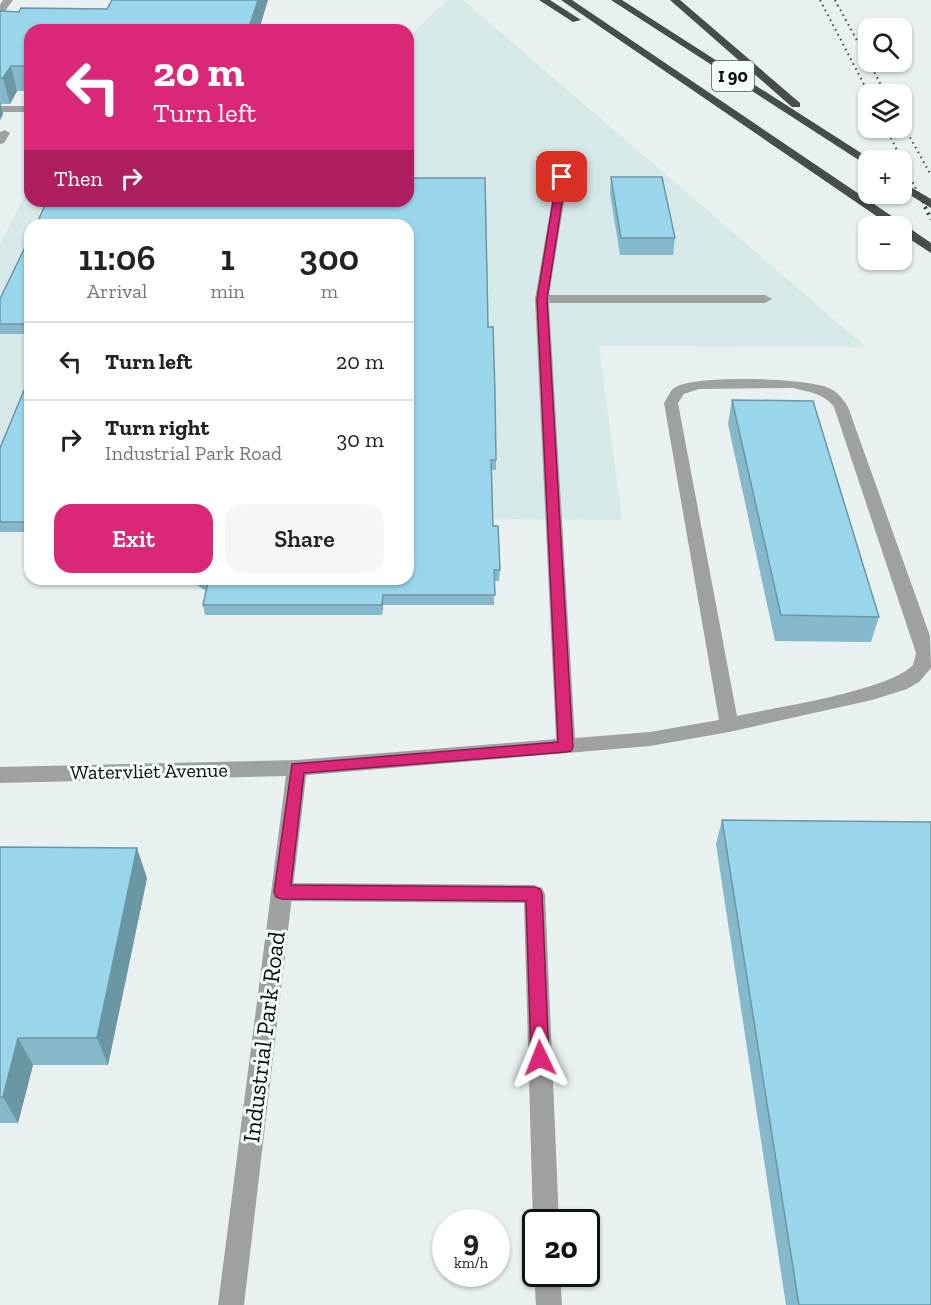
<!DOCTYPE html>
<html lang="en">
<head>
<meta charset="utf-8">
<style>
	body { margin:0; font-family:"Zilla Slab",serif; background:#f6f6f6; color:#222; height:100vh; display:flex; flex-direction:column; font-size:22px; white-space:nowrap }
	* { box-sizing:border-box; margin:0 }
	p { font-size:20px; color:#767676 }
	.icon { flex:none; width:33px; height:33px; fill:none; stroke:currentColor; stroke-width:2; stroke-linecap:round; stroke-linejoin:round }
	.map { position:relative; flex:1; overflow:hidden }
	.sheet { position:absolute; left:24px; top:219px; width:390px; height:366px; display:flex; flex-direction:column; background:#fff; border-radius:18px; box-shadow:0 2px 4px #0004 }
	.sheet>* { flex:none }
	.hud { position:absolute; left:24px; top:24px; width:390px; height:183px; border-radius:18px; box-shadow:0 2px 4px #0004; background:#db2777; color:#fff; overflow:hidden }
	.tools { position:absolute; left:858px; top:18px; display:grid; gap:12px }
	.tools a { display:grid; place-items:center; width:54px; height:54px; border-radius:12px; background:#fff; box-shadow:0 2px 4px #0004; font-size:30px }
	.speed { position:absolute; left:432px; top:1209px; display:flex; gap:12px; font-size:30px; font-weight:700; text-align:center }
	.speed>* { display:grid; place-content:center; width:78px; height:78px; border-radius:50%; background:#fff; box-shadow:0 2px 4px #0004; line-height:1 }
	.speed small { font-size:15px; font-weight:400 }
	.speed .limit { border:3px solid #111; border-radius:9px; background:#fff; color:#111 }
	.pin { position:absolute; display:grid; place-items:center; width:51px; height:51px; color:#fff; margin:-26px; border-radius:12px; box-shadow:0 3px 9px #0006 }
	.me { position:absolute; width:66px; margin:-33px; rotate:358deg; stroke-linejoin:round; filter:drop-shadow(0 0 4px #0008) }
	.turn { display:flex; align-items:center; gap:21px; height:126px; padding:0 30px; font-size:27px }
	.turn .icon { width:78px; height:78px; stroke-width:2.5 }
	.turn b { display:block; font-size:42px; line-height:51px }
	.then { display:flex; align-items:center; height:57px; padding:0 30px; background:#0003; gap:12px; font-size:22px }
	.eta { display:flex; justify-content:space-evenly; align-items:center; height:102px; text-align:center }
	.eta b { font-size:36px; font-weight:600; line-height:42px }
	.button { display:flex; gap:12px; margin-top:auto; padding:12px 30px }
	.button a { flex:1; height:69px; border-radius:18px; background:#db2777; color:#fff; font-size:24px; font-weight:600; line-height:69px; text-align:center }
	.button a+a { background:#f6f6f6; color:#222 }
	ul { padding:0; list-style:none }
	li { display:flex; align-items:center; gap:18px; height:78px; padding:0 30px; border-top:2px solid #e0e0e0 }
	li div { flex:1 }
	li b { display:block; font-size:22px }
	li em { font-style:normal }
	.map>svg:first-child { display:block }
	.built { fill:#d6e8e7 }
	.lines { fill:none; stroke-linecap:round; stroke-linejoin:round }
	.lane { fill:#9ea1a0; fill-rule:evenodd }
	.street { fill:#9ea1a0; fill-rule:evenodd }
	.highway { fill:#464d4a; fill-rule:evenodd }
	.rail-far1 { stroke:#3c403f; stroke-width:2; stroke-dasharray:1.5 4; stroke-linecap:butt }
	.rail { stroke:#3c403f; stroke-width:4; stroke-dasharray:2 4.5; stroke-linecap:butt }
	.wall { fill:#84b8ca }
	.shaded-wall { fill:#6b96a4 }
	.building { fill:#99d6eb; stroke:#6b96a4; stroke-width:1.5 }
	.route { fill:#db2777; stroke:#8e194d; stroke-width:1.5 }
	.labels { text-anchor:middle; stroke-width:6; stroke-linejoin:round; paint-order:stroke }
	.shield { fill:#f5fefd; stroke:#505554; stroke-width:1.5 }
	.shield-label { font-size:18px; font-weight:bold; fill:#0a0d0c }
	.street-label { font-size:20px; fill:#0a0d0c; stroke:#f5fefd }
	.near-street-label { font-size:24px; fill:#0a0d0c; stroke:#f5fefd }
</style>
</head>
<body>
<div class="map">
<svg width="931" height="1305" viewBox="0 0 931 1305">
	<rect width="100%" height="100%" fill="#e8f0f0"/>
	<path class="built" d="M 447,0 L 463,0 L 866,347 L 599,346 L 622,520 L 493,519 L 408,225 L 30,225 L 30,532 L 0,532 L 0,245 L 30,185 L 30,201 L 408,201 L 408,38 Z"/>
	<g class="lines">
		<path class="lane" d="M 3,0 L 13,0 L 3,14 L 0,15 L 0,5 Z
			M 0,106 L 30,106 L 30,112 L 0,112 Z
			M 5,130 L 10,133 L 4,143 L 0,144 L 0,132 Z
			M 562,174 L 568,177 L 549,295 L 765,295 L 772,299 L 765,303 L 549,303 L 575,738 L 650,732 L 719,720 L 664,403 C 667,399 670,391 674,388 C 694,374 806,378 829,388 C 838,392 843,399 848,407 L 930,636 L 931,668 L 919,682 L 907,689 L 872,700 L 729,732 L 650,746 L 297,776 L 290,773 L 287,768 L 290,763 L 297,760 L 556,739 L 535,299 L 556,177 ZM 793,388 C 808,392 824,393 834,407 L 916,653 L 913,665 C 888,691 777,707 737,716 L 678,403 L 684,394 L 699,389 Z
			M 282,883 L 534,885 L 542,888 L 545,894 L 559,1222 L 536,1222 L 536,1228 L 533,1222 L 524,903 L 282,901 L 274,898 L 271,892 L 274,886 Z
			M 536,1270 L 536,1274 L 560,1274 L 562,1305 L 536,1305 L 534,1274 Z"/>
		<path class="street" d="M 297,760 L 304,763 L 307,768 L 244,1305 L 218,1305 L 286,776 L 0,783 L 0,767 Z"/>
		<path class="highway" d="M 539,0 L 550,0 L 581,20 L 573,22 Z
			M 561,0 L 572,0 L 902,223 L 931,243 L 931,253 L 902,234 L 902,226 L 891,226 Z
			M 611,0 L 622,0 L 872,160 L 868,160 L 868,166 Z
			M 670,0 L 680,0 L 800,103 L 800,107 L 792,107 Z
			M 902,182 L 931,199 L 931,208 L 902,190 Z"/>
		<path class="rail-far1" d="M 820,0 L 869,94
			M 835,0 L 886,94
			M 902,123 L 931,175
			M 886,128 L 926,209"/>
		<path class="rail" d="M 925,207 L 931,219"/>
	</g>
	<path class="wall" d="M 0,11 L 30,30 L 30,91 L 17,91 L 10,104 L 1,104 L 3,114 L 0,120 Z
		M 611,177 L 675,238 L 673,255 L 620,255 L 610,193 Z
		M 30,237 L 30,334 L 0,334 L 0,299 Z
		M 488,327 L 496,460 L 496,470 L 492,470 L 493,526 L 500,570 L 499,581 L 494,581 L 494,605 L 383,605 L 382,615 L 205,615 L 203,605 L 206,591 L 193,583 L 192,579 L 408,579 Z
		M 30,376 L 30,532 L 0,532 L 0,448 Z
		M 732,400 L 879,617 L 871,642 L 775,641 L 728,424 Z
		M 722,820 L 931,1305 L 786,1305 L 716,844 Z
		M 0,847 L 147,878 L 108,1065 L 33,1065 L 18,1123 L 0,1123 Z"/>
	<path class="shaded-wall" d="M 258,0 L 268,0 L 259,30 L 248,30 Z
		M 11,66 L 17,91 L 10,104 L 3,78 Z
		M 0,101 L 3,114 L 0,120 Z
		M 383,595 L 383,605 L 382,615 L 382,605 Z
		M 137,848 L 147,878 L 108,1065 L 97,1038 Z
		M 18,1038 L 33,1065 L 18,1123 L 3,1097 Z"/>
	<path class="building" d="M 112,0 L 258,0 L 248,30 L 30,30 L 30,66 L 11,66 L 3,78 L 0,78 L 0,11 L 19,12 L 21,8 L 107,9 Z
		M 611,177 L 662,177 L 675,238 L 621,238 Z
		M 408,178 L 485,178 L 488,327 L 493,327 L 495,394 L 496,460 L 491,460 L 493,526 L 498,526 L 500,570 L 494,570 L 495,595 L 383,595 L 382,605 L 203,605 L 208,583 L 201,579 L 408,579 L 408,225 L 36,225 L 47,201 L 408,201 Z
		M 30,237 L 30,324 L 0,324 L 0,299 Z
		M 30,376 L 30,522 L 0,522 L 0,448 Z
		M 732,400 L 813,401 L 879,617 L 781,615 Z
		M 722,820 L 931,822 L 931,1305 L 799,1305 Z
		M 0,847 L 137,848 L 97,1038 L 18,1038 L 3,1097 L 0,1097 Z"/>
	<path class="route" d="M 562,175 L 566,177 L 547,299 L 573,747 L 571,751 L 566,752 L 304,773 L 291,885 L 534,887 L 540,889 L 542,894 L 549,1058 L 546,1064 L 540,1067 L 533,1064 L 531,1058 L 526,901 L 282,899 L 276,897 L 274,892 L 292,764 L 558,742 L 537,299 L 557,177 Z"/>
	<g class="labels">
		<rect class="shield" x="712" y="61" width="42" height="30" rx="4.5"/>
		<g class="shield-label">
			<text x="733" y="82">I 90</text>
		</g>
		<g class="street-label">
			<text transform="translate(149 771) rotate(-1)" y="7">Watervliet Avenue</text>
		</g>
		<g class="near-street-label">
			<text transform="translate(264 1037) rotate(-83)" y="8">Industrial Park Road</text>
		</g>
	</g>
</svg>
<div class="tools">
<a><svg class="icon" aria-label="search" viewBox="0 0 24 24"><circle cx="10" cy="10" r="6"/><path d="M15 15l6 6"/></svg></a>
<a><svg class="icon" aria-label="layers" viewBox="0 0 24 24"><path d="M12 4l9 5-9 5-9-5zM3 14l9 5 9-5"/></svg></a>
<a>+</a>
<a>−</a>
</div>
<div class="speed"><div>9<small>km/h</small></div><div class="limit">20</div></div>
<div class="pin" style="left:562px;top:177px;background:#d93025"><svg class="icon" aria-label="arrive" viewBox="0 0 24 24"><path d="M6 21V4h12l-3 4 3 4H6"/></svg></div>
<svg class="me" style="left:540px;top:1058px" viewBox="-20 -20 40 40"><path d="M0-17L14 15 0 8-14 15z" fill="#db2777" stroke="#fff" stroke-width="4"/></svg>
<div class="hud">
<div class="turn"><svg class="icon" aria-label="left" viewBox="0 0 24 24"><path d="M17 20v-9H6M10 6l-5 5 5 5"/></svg><div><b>20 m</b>Turn left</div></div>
<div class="then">Then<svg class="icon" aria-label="right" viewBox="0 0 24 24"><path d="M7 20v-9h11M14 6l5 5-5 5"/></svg></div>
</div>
<section class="sheet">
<div class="eta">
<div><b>11:06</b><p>Arrival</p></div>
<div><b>1</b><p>min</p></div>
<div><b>300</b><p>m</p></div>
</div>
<ul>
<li><svg class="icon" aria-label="left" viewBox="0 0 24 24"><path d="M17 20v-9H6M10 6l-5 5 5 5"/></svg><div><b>Turn left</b></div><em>20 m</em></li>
<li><svg class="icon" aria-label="right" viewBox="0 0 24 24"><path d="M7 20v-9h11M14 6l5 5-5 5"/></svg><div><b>Turn right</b><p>Industrial Park Road</p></div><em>30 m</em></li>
</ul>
<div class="button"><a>Exit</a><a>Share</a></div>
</section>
</div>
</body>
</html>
